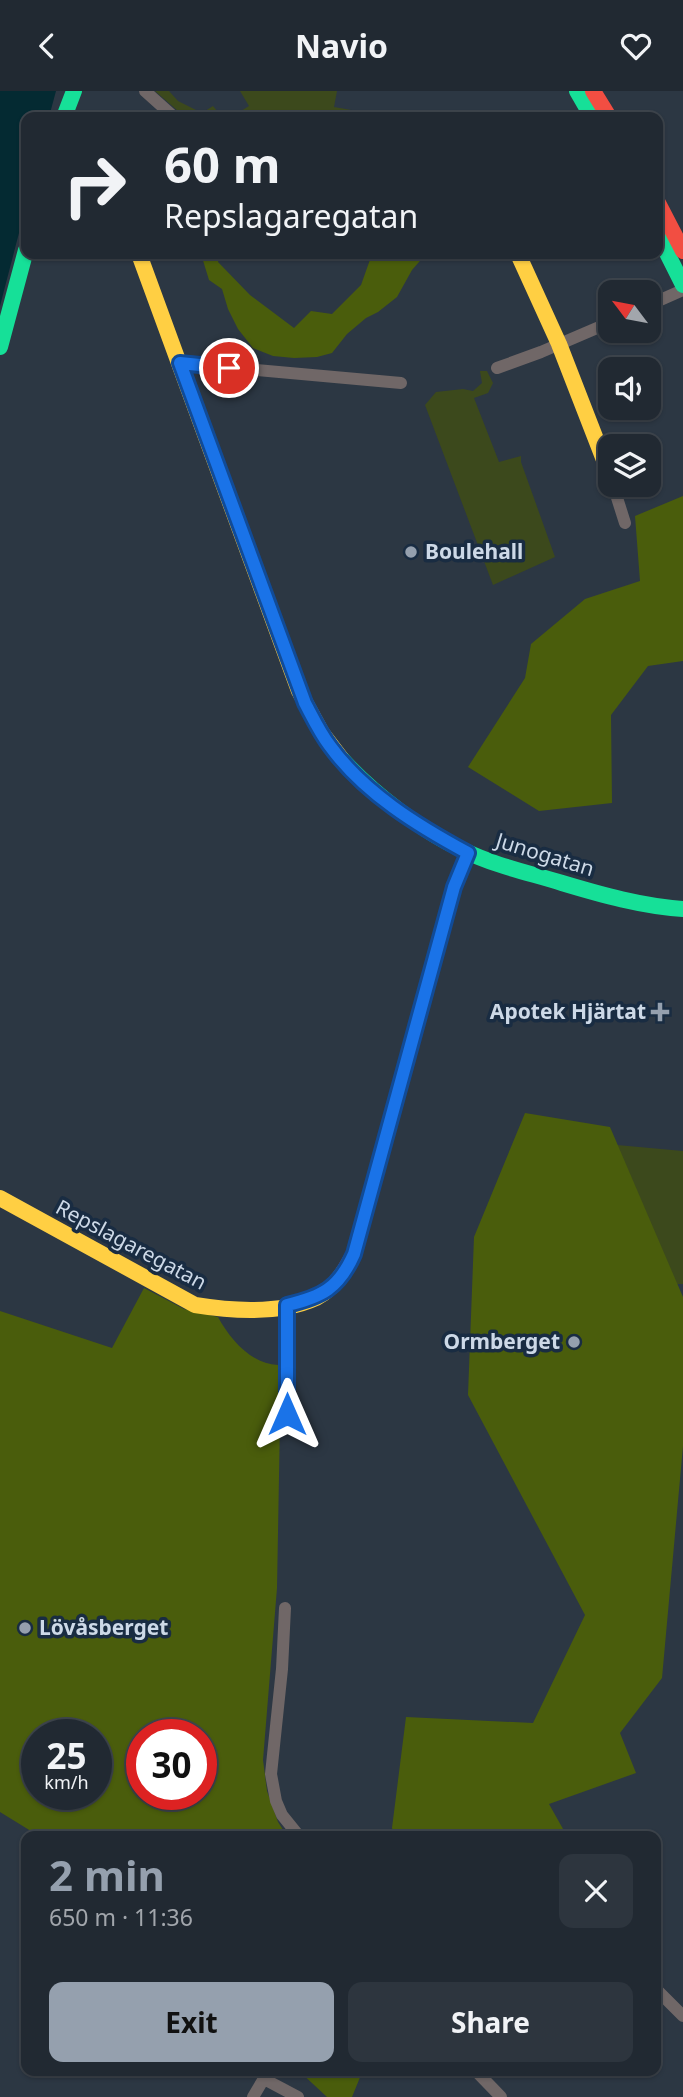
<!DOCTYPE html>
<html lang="en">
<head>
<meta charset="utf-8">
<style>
	body { margin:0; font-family:"Noto Sans",sans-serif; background:#2d353e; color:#f1f3f6; height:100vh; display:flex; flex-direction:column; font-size:26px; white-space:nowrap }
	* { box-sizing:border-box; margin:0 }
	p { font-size:23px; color:#a2a6ac }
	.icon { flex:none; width:38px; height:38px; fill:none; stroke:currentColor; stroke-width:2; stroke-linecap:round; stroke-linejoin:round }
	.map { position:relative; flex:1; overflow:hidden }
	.panel { position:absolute; left:21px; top:1740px; width:640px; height:245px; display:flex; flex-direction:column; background:#212932; border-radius:14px; box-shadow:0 2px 5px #0004,0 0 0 2px #3e454d }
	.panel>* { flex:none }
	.hud { position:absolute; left:21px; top:21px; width:642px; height:147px; border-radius:14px; box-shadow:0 2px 5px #0004,0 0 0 2px #3e454d; background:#212932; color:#f1f3f6; overflow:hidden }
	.needle { width:46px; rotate:302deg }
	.fabs { position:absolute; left:598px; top:189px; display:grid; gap:14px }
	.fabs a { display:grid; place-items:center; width:63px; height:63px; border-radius:14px; background:#212932; box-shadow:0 2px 5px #0004,0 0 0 2px #3e454d; font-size:35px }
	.speed { position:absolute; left:21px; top:1628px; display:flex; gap:14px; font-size:35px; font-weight:700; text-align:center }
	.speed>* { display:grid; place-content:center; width:91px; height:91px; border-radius:50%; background:#212932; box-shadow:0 2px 5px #0004,0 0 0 2px #3e454d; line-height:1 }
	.speed small { font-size:18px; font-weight:400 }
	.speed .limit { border:10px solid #d22; background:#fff; color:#111 }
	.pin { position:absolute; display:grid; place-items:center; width:60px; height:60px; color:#fff; margin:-30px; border:4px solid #fff; border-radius:50%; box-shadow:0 2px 7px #0007 }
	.me { position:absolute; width:77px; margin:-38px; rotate:0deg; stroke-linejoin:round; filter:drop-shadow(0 0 5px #0008) }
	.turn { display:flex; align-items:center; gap:24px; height:147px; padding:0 28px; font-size:32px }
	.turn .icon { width:91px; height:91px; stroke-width:2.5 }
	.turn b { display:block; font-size:49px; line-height:60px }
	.round { display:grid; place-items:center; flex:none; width:74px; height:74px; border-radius:14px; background:#2d353e }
	.head { display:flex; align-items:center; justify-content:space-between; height:119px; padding:0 28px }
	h1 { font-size:42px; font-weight:700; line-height:52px; color:#95a0ae }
	.button { display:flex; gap:14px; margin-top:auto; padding:14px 28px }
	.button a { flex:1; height:80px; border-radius:14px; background:#95a0ae; color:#111; font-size:28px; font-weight:700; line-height:80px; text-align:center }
	.button a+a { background:#2d353e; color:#f1f3f6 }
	header { display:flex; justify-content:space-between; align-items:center; height:91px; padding:0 28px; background:#212932; font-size:32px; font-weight:700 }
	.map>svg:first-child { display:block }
	.green { fill:#3c491c }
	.forest { fill:#4a5d0c; fill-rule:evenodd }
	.water { fill:#042a32 }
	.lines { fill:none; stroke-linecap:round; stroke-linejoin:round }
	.street { stroke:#706767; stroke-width:12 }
	.fast { stroke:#16e098; stroke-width:16 }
	.slow { stroke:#ffcf43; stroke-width:16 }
	.jam { stroke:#f24e42; stroke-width:16 }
	.route-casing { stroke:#114b97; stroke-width:18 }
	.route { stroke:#1a73e8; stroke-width:12 }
	.poi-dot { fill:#95a0ae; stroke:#192c42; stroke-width:2.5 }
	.labels { text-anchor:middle; stroke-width:7; stroke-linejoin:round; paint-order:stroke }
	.poi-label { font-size:21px; font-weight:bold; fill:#cdd9e7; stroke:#192c42; text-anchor:start }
	.street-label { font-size:21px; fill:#cdd9e7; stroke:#192c42 }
</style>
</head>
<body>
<header><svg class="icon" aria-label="back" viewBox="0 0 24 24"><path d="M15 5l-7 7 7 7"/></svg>Navio<svg class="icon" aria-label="heart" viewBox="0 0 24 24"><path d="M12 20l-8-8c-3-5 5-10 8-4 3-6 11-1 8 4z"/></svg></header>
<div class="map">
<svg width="683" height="2006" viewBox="0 0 683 2006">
	<rect width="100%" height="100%" fill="#2c3743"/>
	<path class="green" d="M 155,0 L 169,0 L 178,10 L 202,22 L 213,15 L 222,26 L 185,26 Z
		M 240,0 L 337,0 L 334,16 L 357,20 L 356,26 L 340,23 L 303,21 L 287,23 L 279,26 L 231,26 L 249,15 Z
		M 480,280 L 487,280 L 493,292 L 488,302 L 474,307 L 499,371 L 521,365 L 521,371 L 555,466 L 493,494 L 425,314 L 436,301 L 463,298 L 473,300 L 482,292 Z
		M 617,1054 L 683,1060 L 683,1193 L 677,1193 Z"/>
	<path class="forest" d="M 201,163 L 220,163 L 218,171 L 250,204 L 294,237 L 311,220 L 332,223 L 361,194 L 372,163 L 426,163 L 412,179 L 397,206 L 378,221 L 366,227 L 347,243 L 332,262 L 317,266 L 294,267 L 273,265 L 253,257 L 238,238 L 228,218 L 222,198 L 209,189 Z
		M 683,405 L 683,570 L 648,575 L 611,624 L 612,712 L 539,720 L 468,676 L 525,587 L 531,553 L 585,508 L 640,490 L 635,425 Z
		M 525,1022 L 610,1036 L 683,1206 L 683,1355 L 662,1587 L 620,1642 L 636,1682 L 549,1713 L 567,1745 L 395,1745 L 392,1737 L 406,1626 L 533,1632 L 585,1524 L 468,1304 L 474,1146 Z
		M 144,1197 L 184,1218 L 218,1226 C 230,1248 251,1273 278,1274 L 280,1330 L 277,1497 L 263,1669 L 267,1700 L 278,1731 L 287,1745 L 39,1745 L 0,1721 L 0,1220 L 112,1257 ZM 37,1643 L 96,1643 L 96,1703 L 37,1703 ZM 142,1643 L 201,1643 L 201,1703 L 142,1703 Z
		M 298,1979 L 363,1979 L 352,2006 L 327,2006 Z"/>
	<path class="water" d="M 0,0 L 56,0 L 49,26 L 26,26 L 26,115 L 0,215 Z"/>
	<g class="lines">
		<path class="street" d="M 145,0 L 174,26
			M 301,26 L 338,26
			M 649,214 L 683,199
			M 180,272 L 401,292
			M 497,277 L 541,261 L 611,231
			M 613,394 L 625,432
			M 287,1214 L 287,1323
			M 285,1517 L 282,1578 L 271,1683 L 276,1710 L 282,1724 L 299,1745
			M 656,1898 L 683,1925
			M 475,1979 L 501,2006
			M 264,1988 L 298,2006
			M 253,2006 L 269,1979"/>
		<path class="fast" d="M 577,0 L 592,26
			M 64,26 L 74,0
			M 658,144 L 683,194
			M 0,256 L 26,159
			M 341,667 C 370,700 424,742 465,760 C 496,775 530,782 562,792 C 602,804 641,815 683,818"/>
		<path class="slow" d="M 139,163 L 299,600 L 322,642 L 341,667
			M 518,163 L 559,253 L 611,387
			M 0,1107 L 195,1214 C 232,1220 281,1223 316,1207 C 328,1201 337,1191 344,1180"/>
		<path class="jam" d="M 593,0 L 609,26
			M 658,112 L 683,160
			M 344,1180 L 354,1163 L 454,796 L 468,762"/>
	</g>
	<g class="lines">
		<g class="route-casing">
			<path id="route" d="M 229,277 L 180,272 L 305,612 C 313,627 320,642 330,655 C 364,702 418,735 468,762 L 454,796 L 354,1163 C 339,1197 322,1206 287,1214 L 287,1323"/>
		</g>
		<use href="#route" class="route"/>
	</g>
	<g class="poi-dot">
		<circle cx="411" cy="461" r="7"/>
		<path d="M656.5 910.5h7v7h7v7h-7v7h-7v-7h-7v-7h7z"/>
		<circle cx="574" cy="1251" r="7"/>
		<circle cx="25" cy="1537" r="7"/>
	</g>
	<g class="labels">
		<g class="poi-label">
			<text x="425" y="468">Boulehall</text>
			<text x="646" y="928" text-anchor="end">Apotek Hjärtat</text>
			<text x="560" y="1258" text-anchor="end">Ormberget</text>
			<text x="39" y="1544">Lövåsberget</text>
		</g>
		<g class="street-label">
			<text transform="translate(545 764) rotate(17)" y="7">Junogatan</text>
			<text transform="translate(131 1154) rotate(28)" y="7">Repslagaregatan</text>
		</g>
	</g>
</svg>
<div class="fabs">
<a><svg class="needle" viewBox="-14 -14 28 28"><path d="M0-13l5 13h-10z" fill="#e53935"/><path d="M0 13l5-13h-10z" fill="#a2a6ac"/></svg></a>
<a><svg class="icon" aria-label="sound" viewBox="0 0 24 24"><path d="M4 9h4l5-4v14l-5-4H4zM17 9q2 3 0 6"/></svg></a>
<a><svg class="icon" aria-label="layers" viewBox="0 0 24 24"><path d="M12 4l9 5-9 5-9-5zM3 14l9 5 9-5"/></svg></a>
</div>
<div class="speed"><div>25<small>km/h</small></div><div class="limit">30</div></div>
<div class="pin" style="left:229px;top:277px;background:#d93025"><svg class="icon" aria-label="arrive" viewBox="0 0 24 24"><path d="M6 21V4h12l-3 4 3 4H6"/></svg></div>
<svg class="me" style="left:287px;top:1323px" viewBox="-20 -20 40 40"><path d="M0-17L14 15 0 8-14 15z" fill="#1a73e8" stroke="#fff" stroke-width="4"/></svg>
<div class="hud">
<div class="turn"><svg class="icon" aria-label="right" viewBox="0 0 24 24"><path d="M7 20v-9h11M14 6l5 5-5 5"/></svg><div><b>60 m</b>Repslagaregatan</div></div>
</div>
<section class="panel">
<div class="head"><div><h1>2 min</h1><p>650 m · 11:36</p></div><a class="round"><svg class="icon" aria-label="close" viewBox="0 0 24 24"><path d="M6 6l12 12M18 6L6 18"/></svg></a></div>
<div class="button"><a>Exit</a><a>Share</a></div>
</section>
</div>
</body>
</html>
